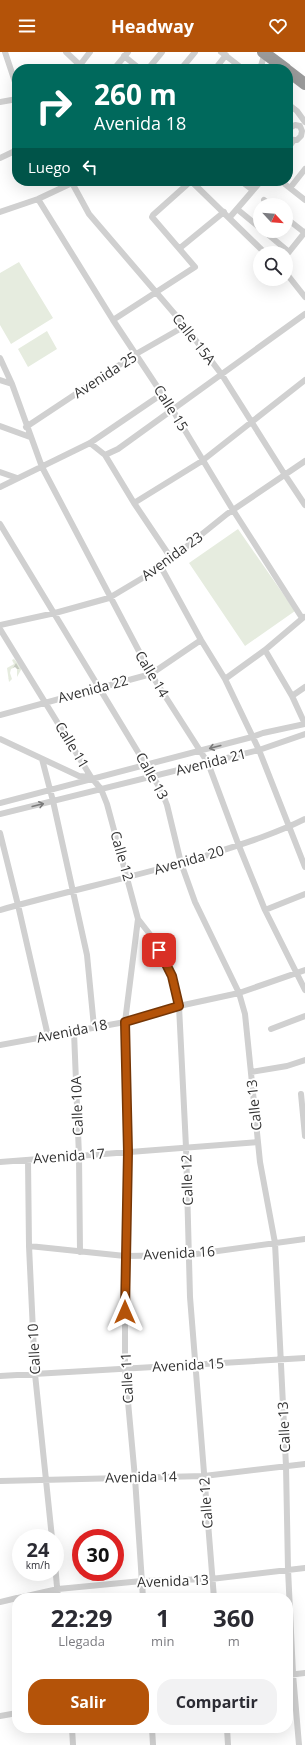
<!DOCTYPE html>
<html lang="es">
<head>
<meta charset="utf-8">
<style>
	body { margin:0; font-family:"Open Sans",sans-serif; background:#f2f2f3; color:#2b2b33; height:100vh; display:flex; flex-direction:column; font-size:15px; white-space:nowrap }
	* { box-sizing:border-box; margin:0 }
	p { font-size:13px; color:#7c7c81 }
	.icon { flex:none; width:22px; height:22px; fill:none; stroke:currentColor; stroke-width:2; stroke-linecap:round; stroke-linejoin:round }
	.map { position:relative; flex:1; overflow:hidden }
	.sheet { position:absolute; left:12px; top:1541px; width:281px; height:140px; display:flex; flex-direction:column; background:#fff; border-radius:16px; box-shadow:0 4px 16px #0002 }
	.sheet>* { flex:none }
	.banner { position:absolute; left:12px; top:12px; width:281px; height:122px; border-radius:16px; box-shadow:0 4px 16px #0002; background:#00695c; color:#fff; overflow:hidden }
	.needle { width:26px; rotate:116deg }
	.tools { position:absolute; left:253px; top:146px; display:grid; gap:8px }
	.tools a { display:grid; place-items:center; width:40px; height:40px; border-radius:50%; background:#fff; box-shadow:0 4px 16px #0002; font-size:20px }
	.speed { position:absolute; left:12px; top:1477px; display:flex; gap:8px; font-size:20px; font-weight:700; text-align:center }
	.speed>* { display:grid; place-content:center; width:52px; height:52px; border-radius:50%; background:#fff; box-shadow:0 4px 16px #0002; line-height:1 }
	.speed small { font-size:10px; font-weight:400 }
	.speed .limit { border:6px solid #d22; background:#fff; color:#111 }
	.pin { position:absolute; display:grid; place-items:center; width:34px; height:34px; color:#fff; margin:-17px; border-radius:8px; box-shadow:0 2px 6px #0006 }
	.me { position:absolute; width:44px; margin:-22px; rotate:0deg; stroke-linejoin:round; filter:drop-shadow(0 0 3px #0008) }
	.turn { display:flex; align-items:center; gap:14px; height:84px; padding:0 16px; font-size:18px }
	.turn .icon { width:52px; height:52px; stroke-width:2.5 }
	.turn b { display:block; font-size:28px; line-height:34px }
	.then { display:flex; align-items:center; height:38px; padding:0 16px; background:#0003; gap:8px; font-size:15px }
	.eta { display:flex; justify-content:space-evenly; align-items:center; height:68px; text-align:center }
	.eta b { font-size:24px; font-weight:700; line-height:28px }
	.action { display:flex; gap:8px; margin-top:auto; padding:8px 16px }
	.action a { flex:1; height:46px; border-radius:16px; background:#b45309; color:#fff; font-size:16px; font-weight:700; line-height:46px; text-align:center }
	.action a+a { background:#f2f2f3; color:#2b2b33 }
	header { display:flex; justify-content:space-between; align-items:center; height:52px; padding:0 16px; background:#b45309; color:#fff; font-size:18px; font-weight:700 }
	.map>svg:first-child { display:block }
	.forest { fill:url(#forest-firs) }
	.garden { fill:#e6ecdf }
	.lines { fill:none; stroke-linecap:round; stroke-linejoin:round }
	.street { stroke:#d0d0d0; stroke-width:6 }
	.highway { stroke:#9a9a9a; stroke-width:12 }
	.oneway { stroke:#7a7a7a }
	.route-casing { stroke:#753606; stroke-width:10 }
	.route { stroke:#b45309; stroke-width:7 }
	.labels { text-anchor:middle; stroke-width:4; stroke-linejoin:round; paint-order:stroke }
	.street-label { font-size:14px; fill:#333; stroke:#fff }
</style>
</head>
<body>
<header><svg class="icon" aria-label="menu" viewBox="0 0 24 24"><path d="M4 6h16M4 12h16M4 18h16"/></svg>Headway<svg class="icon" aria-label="heart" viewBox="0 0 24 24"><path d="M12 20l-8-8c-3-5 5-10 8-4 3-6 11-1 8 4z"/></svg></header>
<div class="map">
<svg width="305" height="1693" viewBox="0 0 305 1693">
	<defs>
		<pattern id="forest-firs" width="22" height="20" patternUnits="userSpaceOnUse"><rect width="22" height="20" fill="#e6ecdf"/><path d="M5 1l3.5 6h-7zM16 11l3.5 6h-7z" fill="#c6cbc0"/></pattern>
	</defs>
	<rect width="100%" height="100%" fill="#fff"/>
	<path class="forest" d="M 14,607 L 22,616 L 17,625 L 17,617 L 15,615 L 11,617 L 10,621 L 12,627 L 9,630 L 7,616 L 14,612 L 12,608 Z"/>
	<path class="garden" d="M 19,210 L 53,266 L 11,292 L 0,273 L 0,221 Z
		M 47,279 L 57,297 L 28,315 L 18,297 Z
		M 238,477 L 295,559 L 245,594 L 189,511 Z"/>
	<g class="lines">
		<path class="street" d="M 5,0 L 17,36
			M 66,0 L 84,17
			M 221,0 L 243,17
			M 124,4 L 140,17
			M 80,13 L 90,0
			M 114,17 L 128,0
			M 148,17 L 162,0
			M 181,17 L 195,0
			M 215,17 L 226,3
			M 260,17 L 265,1
			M 0,50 L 17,47
			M 288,52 L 297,59 L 305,70
			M 288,77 L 295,73 L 300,74 L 302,79 L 301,84 L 297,88 L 292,88 L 288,84
			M 288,96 L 294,88
			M 0,106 L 17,98
			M 71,129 L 89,162 L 185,274 L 222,323 L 285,423 L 305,453
			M 191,129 L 265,201
			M 241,129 L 253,138
			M 281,129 L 305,148
			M 290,136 L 305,117
			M 38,147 L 113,268 L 172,357 L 233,458 L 302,566
			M 264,148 L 270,153
			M 237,157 L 260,176
			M 0,160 L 38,147 L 72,131
			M 230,165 L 261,129
			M 286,166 L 305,181
			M 264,179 L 289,200 L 305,180
			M 180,196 L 224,160
			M 286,221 L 305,245
			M 113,268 L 195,215 L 152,165 L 153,163 L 191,129
			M 0,306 L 12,332 L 42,415 L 151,622 L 208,711 L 239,794 L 265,858 L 305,938
			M 0,328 L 12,332
			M 0,374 L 30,385
			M 26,375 L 136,302 L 185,274
			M 90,391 L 105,403 L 118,397 L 305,262
			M 105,403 L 134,451 L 171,506
			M 0,420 L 17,426
			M 0,435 L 90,391 L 162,342
			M 134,451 L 202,409 L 305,328
			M 0,472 L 161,738 L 167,753 L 181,811 L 195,850 L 239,941 L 245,962 L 260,1110 L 275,1191 L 286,1414 L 288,1517 L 293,1622 L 299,1693
			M 161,515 L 201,588 L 225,627 L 259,698 L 305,815
			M 0,573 L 55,561 L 109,546 L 161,515 L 227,462 L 305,409
			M 0,577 L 91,725 L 101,737 L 107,752 L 138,867 L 152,885 L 172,924 L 179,954 L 186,1095 L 190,1245 L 214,1546
			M 265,598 L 292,644 L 305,672
			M 225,627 L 265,598 L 304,565
			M 292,644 L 305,635
			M 0,663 L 151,622 L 201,588
			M 0,687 L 79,724 L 90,725
			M 42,707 L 53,749 L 87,903 L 94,975
			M 0,751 L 252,685 L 263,681 L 305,672
			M 0,762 L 259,698 L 305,682
			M 0,781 L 18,853 L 48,984
			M 0,858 C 68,839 138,824 205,804 C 239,793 273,783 305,767
			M 265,858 L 305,842
			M 138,867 L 125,970 L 128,1100 L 125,1204 L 125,1317 L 135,1426 L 143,1546
			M 271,977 L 305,964
			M 74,980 L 79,1104 L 80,1200
			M 0,993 L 125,970 L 179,954 L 239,941 L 305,918
			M 251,1020 L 287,1014 L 305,1008
			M 301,1042 L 305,1084
			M 28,1108 L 29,1194 L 35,1322 L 52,1486
			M 0,1110 L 258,1090
			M 29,1194 L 125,1204 L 189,1203 L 305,1187
			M 0,1324 L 305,1306
			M 0,1429 L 204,1424 L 305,1412
			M 55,1512 L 58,1546
			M 18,1546 L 58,1537 L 142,1529 L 211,1527 L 305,1516
			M 0,1550 L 17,1546
			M 288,1623 L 305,1621
			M 0,1664 L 17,1661
			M 72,1676 L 73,1693
			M 152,1676 L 153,1693
			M 227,1676 L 228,1693"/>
		<path class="highway" d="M 263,0 L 286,17
			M 288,19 L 305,32"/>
	</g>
	<defs><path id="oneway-shaft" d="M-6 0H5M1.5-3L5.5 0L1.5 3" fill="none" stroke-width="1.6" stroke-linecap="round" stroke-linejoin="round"/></defs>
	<g class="oneway">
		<use href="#oneway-shaft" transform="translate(215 695) rotate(165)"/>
		<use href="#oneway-shaft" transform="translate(38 753) rotate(-14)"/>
	</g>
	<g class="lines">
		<g class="route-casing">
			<path id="route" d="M 125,1260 L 128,1100 L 125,970 L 179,954 L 172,924 L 159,898"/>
		</g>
		<use href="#route" class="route"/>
	</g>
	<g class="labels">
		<g class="street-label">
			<text transform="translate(194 287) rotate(52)" y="5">Calle 15A</text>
			<text transform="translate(105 323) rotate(-33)" y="5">Avenida 25</text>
			<text transform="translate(171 356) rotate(58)" y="5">Calle 15</text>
			<text transform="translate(172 504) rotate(-36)" y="5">Avenida 23</text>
			<text transform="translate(152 622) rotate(59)" y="5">Calle 14</text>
			<text transform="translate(93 637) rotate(-15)" y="5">Avenida 22</text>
			<text transform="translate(72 693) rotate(59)" y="5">Calle 11</text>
			<text transform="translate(211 710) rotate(-14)" y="5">Avenida 21</text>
			<text transform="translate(152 724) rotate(61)" y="5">Calle 13</text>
			<text transform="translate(122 804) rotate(74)" y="5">Calle 12</text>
			<text transform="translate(189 808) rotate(-16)" y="5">Avenida 20</text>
			<text transform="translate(72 979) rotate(-11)" y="5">Avenida 18</text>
			<text transform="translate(254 1053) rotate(-96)" y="5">Calle 13</text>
			<text transform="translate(77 1054) rotate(-92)" y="5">Calle 10A</text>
			<text transform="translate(69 1104) rotate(-4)" y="5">Avenida 17</text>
			<text transform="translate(187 1128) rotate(-92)" y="5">Calle 12</text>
			<text transform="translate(179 1201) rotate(-3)" y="5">Avenida 16</text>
			<text transform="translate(34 1297) rotate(-93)" y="5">Calle 10</text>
			<text transform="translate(188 1313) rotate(-3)" y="5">Avenida 15</text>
			<text transform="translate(127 1326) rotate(-93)" y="5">Calle 11</text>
			<text transform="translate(284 1375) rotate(-93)" y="5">Calle 13</text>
			<text transform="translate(141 1425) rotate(-1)" y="5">Avenida 14</text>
			<text transform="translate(206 1451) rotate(-94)" y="5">Calle 12</text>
			<text transform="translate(173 1529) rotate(-2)" y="5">Avenida 13</text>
		</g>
	</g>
</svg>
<div class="tools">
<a><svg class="needle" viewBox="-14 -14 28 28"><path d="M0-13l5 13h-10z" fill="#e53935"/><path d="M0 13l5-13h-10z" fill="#7c7c81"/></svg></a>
<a><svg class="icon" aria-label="search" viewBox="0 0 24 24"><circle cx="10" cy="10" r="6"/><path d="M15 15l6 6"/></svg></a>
</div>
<div class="speed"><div>24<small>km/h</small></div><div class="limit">30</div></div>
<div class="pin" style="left:159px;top:898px;background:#d93025"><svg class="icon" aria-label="arrive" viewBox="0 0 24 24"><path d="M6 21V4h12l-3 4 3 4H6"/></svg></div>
<svg class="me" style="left:125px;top:1260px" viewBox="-20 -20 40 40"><path d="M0-17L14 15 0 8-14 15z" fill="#b45309" stroke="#fff" stroke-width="4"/></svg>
<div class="banner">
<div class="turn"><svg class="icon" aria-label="right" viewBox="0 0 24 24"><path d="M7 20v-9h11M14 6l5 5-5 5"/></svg><div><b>260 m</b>Avenida 18</div></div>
<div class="then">Luego<svg class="icon" aria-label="left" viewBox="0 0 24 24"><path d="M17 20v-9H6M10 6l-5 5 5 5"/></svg></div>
</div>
<section class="sheet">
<div class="eta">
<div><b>22:29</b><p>Llegada</p></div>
<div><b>1</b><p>min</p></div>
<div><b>360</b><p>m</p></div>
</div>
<div class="action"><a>Salir</a><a>Compartir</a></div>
</section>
</div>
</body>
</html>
